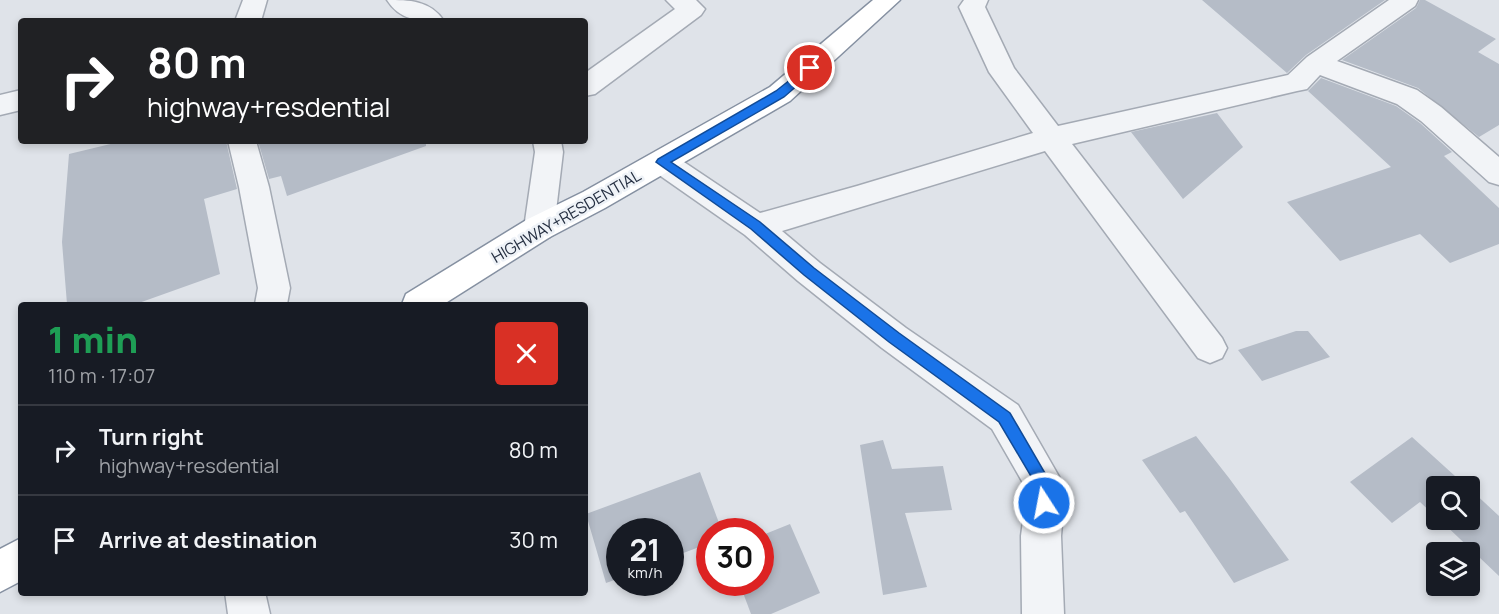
<!DOCTYPE html>
<html lang="en">
<head>
<meta charset="utf-8">
<style>
	body { margin:0; font-family:Manrope,sans-serif; background:#20242c; color:#f1f3f6; height:100vh; display:flex; flex-direction:column; font-size:22px; white-space:nowrap }
	* { box-sizing:border-box; margin:0 }
	p { font-size:20px; color:#9ea1a6 }
	.icon { flex:none; width:33px; height:33px; fill:none; stroke:currentColor; stroke-width:2; stroke-linecap:round; stroke-linejoin:round }
	.map { position:relative; flex:1; overflow:hidden }
	.sheet { position:absolute; left:18px; top:302px; width:570px; height:294px; display:flex; flex-direction:column; background:#171b24; border-radius:6px; box-shadow:0 3px 9px #0003 }
	.sheet>* { flex:none }
	.top-card { position:absolute; left:18px; top:18px; width:570px; height:126px; border-radius:6px; box-shadow:0 3px 9px #0003; background:#202124; color:#fff; overflow:hidden }
	.controls { position:absolute; left:1426px; top:476px; display:grid; gap:12px }
	.controls a { display:grid; place-items:center; width:54px; height:54px; border-radius:6px; background:#171b24; box-shadow:0 3px 9px #0003; font-size:30px }
	.speed { position:absolute; left:606px; top:518px; display:flex; gap:12px; font-size:30px; font-weight:700; text-align:center }
	.speed>* { display:grid; place-content:center; width:78px; height:78px; border-radius:50%; background:#171b24; box-shadow:0 3px 9px #0003; line-height:1 }
	.speed small { font-size:15px; font-weight:400 }
	.speed .limit { border:9px solid #d22; background:#fff; color:#111 }
	.pin { position:absolute; display:grid; place-items:center; width:51px; height:51px; color:#fff; margin:-26px; border:3px solid #fff; border-radius:50%; box-shadow:0 2px 6px #0007 }
	.me { position:absolute; width:66px; margin:-33px; rotate:349deg; stroke-linejoin:round; filter:drop-shadow(0 0 4px #0008) }
	.turn { display:flex; align-items:center; gap:21px; height:126px; padding:0 30px; font-size:27px }
	.turn .icon { width:78px; height:78px; stroke-width:2.5 }
	.turn b { display:block; font-size:42px; line-height:51px }
	.round { display:grid; place-items:center; flex:none; width:63px; height:63px; border-radius:6px; background:#20242c }
	.summary { display:flex; align-items:center; justify-content:space-between; height:102px; padding:0 30px }
	h1 { font-size:36px; font-weight:800; line-height:45px; color:#1e9e55 }
	ul { padding:0; list-style:none }
	li { display:flex; align-items:center; gap:18px; height:90px; padding:0 30px; border-top:2px solid #363941 }
	li div { flex:1 }
	li b { display:block; font-size:22px }
	li em { font-style:normal }
	.map>svg:first-child { display:block }
	.building { fill:#b5bcc7 }
	.lines { fill:none; stroke-linecap:round; stroke-linejoin:round }
	.street-casing { stroke:#a4aab4; stroke-width:3 }
	.highway-casing { stroke:#8590a1; stroke-width:3 }
	.street { fill:#f2f4f7; fill-rule:evenodd }
	.highway { fill:#fff; fill-rule:evenodd }
	.route { fill:#1a73e8; stroke:#114b97; stroke-width:1.5 }
	.labels { text-anchor:middle; stroke-width:5; stroke-linejoin:round; paint-order:stroke }
	.street-label { font-size:16px; fill:#263042; stroke:#eef2f7 }
</style>
</head>
<body>
<div class="map">
<svg width="1499" height="614" viewBox="0 0 1499 614">
	<rect width="100%" height="100%" fill="#dfe3e9"/>
	<path class="building" d="M 1202,0 L 1385,0 L 1306,55 L 1287,73 Z
		M 1420,0 L 1425,0 L 1496,39 L 1478,52 L 1499,64 L 1499,125 L 1479,137 L 1418,88 L 1342,60 L 1416,8 Z
		M 1321,78 L 1396,106 L 1420,123 L 1452,152 L 1444,156 L 1499,208 L 1499,244 L 1450,263 L 1420,234 L 1340,261 L 1287,202 L 1391,167 L 1308,91 Z
		M 1217,113 L 1243,147 L 1183,199 L 1131,132 Z
		M 123,141 L 226,141 L 237,189 L 204,199 L 220,274 L 136,304 L 67,304 L 62,242 L 69,154 Z
		M 258,141 L 426,141 L 426,146 L 287,196 L 281,176 L 269,179 Z
		M 1296,331 L 1308,331 L 1330,357 L 1262,381 L 1238,350 Z
		M 1196,436 L 1229,478 L 1289,560 L 1234,583 L 1185,511 L 1180,513 L 1142,460 Z
		M 1412,437 L 1466,486 L 1437,486 L 1437,518 L 1420,502 L 1392,523 L 1350,482 Z
		M 883,440 L 892,469 L 943,466 L 952,510 L 905,513 L 927,587 L 883,595 L 860,445 Z
		M 700,472 L 722,531 L 710,531 L 710,543 L 670,558 L 670,531 L 620,531 L 620,578 L 606,583 L 586,514 Z
		M 1470,489 L 1499,516 L 1499,576 L 1439,519 L 1470,519 Z
		M 790,524 L 820,593 L 771,614 L 751,614 L 739,582 L 760,582 L 760,536 Z"/>
	<g class="lines">
		<g class="street-casing">
			<path id="street" d="M 243,0 L 267,0 L 261,21 L 235,21 Z
				M 387,0 C 409,0 430,0 444,21 C 421,21 401,22 387,0 Z
				M 666,0 L 696,0 L 705,9 L 701,15 L 595,94 L 585,96 L 585,73 L 675,9 Z
				M 964,0 L 988,0 L 985,7 L 1014,68 L 1058,126 L 1288,75 L 1307,57 L 1389,0 L 1418,0 L 1415,6 L 1337,61 L 1417,90 L 1441,107 L 1499,157 L 1499,185 L 1489,182 L 1421,121 L 1397,104 L 1320,75 L 1307,89 L 1297,91 L 1072,144 L 1222,338 L 1227,348 L 1222,358 L 1210,363 L 1198,358 L 1045,151 L 782,231 L 820,263 L 906,328 L 1018,405 L 1065,487 L 1061,536 L 1064,614 L 1022,614 L 1021,536 L 1027,490 L 992,429 L 882,348 L 798,281 L 745,235 L 652,170 L 647,162 L 652,154 L 662,151 L 672,154 L 760,213 L 857,186 L 1033,133 L 989,72 L 959,7 Z
				M 21,90 L 21,110 L 0,115 L 0,95 Z
				M 228,141 L 256,141 L 269,187 L 290,288 L 287,304 L 255,304 L 258,288 L 239,187 Z
				M 533,141 L 561,141 L 563,152 L 554,228 L 550,237 L 539,240 L 528,237 L 524,228 L 535,152 Z
				M 225,592 L 265,592 L 270,614 L 228,614 Z"/>
		</g>
		<g class="highway-casing">
			<path id="highway" d="M 873,0 L 900,0 L 790,101 L 605,208 L 550,237 L 444,304 L 402,304 L 406,294 L 528,219 L 583,192 L 770,87 Z
				M 21,538 L 21,581 L 0,592 L 0,549 Z"/>
		</g>
		<use href="#street" class="street"/>
		<use href="#highway" class="highway"/>
	</g>
	<path class="route" d="M 810,64 L 814,65 L 814,71 L 784,97 L 671,162 L 760,222 L 814,268 L 899,333 L 1010,413 L 1053,487 L 1050,509 L 1044,511 L 1039,509 L 1036,503 L 1038,488 L 999,422 L 889,342 L 804,275 L 751,229 L 656,162 L 658,159 L 776,91 Z"/>
	<g class="labels">
		<g class="street-label">
			<text transform="translate(566 216) rotate(-30)" y="6">HIGHWAY+RESDENTIAL</text>
		</g>
	</g>
</svg>
<div class="controls">
<a><svg class="icon" aria-label="search" viewBox="0 0 24 24"><circle cx="10" cy="10" r="6"/><path d="M15 15l6 6"/></svg></a>
<a><svg class="icon" aria-label="layers" viewBox="0 0 24 24"><path d="M12 4l9 5-9 5-9-5zM3 14l9 5 9-5"/></svg></a>
</div>
<div class="speed"><div>21<small>km/h</small></div><div class="limit">30</div></div>
<div class="pin" style="left:810px;top:68px;background:#d93025"><svg class="icon" aria-label="arrive" viewBox="0 0 24 24"><path d="M6 21V4h12l-3 4 3 4H6"/></svg></div>
<svg class="me" style="left:1044px;top:503px" viewBox="-20 -20 40 40"><circle r="17" fill="#1a73e8" stroke="#fff" stroke-width="3"/><path d="M0-11L8 9 0 5-8 9z" fill="#fff"/></svg>
<div class="top-card">
<div class="turn"><svg class="icon" aria-label="right" viewBox="0 0 24 24"><path d="M7 20v-9h11M14 6l5 5-5 5"/></svg><div><b>80 m</b>highway+resdential</div></div>
</div>
<section class="sheet">
<div class="summary"><div><h1>1 min</h1><p>110 m · 17:07</p></div><a class="round" style="background:#d93025;color:#fff"><svg class="icon" aria-label="close" viewBox="0 0 24 24"><path d="M6 6l12 12M18 6L6 18"/></svg></a></div>
<ul>
<li><svg class="icon" aria-label="right" viewBox="0 0 24 24"><path d="M7 20v-9h11M14 6l5 5-5 5"/></svg><div><b>Turn right</b><p>highway+resdential</p></div><em>80 m</em></li>
<li><svg class="icon" aria-label="arrive" viewBox="0 0 24 24"><path d="M6 21V4h12l-3 4 3 4H6"/></svg><div><b>Arrive at destination</b></div><em>30 m</em></li>
</ul>
</section>
</div>
</body>
</html>
